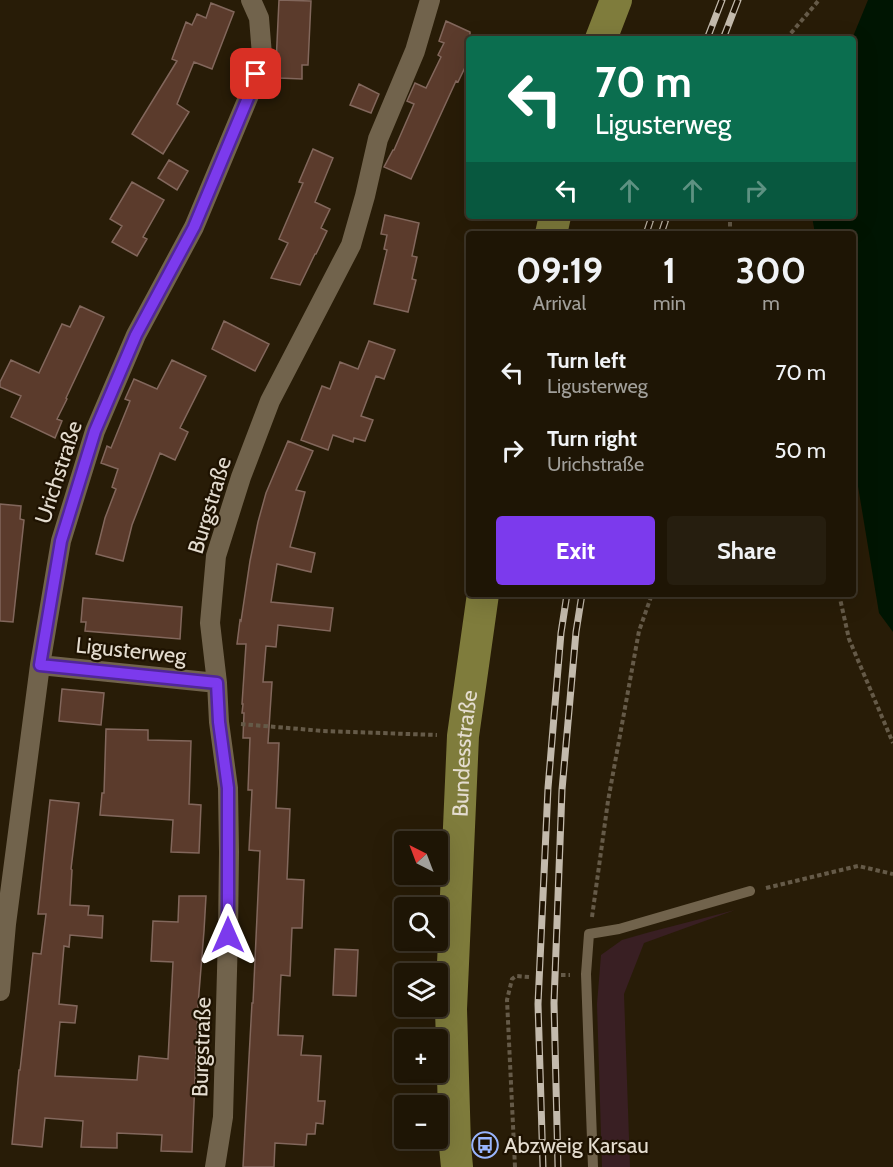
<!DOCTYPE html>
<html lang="en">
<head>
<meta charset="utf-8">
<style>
	body { margin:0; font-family:Cabin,sans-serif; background:#261e0f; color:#f1f3f6; height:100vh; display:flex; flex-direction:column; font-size:22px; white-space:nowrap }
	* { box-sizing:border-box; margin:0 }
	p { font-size:20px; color:#a19f9a }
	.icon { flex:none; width:33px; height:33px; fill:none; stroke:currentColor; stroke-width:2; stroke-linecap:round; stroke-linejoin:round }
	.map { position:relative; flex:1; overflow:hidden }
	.sheet { position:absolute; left:466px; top:231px; width:390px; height:366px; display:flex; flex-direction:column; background:#1e1505; border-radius:6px; box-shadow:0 6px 24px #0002,0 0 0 2px #3c3427 }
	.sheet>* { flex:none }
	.hud { position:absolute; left:466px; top:36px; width:390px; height:183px; border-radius:6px; box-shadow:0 6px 24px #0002,0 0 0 2px #3c3427; background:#0b6e4f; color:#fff; overflow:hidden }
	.needle { width:39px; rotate:318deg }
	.tools { position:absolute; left:394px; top:831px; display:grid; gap:12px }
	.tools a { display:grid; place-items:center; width:54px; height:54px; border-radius:6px; background:#1e1505; box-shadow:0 6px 24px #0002,0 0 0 2px #3c3427; font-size:30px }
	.pin { position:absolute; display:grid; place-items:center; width:51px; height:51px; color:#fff; margin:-26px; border-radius:12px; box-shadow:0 3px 9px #0006 }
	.me { position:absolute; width:66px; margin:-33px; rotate:0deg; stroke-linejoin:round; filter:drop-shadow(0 0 4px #0008) }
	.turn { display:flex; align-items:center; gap:21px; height:126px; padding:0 30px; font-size:27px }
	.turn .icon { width:78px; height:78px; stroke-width:2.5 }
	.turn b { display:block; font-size:42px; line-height:51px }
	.lanes { display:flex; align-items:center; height:57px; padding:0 30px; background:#0003; justify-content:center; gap:30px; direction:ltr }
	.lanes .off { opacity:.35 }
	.eta { display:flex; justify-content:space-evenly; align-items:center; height:102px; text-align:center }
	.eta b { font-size:36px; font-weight:700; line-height:42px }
	.cta { display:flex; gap:12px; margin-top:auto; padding:12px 30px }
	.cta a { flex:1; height:69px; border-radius:6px; background:#7c3aed; color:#fff; font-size:24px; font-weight:700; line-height:69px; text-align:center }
	.cta a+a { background:#261e0f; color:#f1f3f6 }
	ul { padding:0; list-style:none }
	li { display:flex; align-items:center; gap:18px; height:78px; padding:0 30px }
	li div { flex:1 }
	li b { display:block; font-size:22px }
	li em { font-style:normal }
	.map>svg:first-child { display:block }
	.green { fill:#391f23 }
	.water { fill:#001502 }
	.building { fill:#5b3b2c; stroke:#82675c; stroke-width:1.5 }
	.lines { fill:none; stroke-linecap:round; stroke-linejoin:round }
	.path { stroke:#655a48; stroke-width:4; stroke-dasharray:4.5 3; stroke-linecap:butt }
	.lane { stroke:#71634c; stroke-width:10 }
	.street { stroke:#71634c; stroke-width:20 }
	.primary { stroke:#7f7c3c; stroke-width:32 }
	.rail-casing { stroke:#c3baac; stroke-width:7 }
	.rail { stroke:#1e1201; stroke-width:4.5; stroke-dasharray:14; stroke-linecap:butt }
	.route-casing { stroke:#51269a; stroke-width:15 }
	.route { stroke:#7c3aed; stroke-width:10 }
	.labels { text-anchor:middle; stroke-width:4.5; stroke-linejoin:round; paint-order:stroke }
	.street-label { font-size:22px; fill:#e4dccf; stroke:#1e1201 }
	.poi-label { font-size:22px; fill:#e4dccf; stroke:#1e1201; text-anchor:start }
</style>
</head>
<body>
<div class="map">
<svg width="893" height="1167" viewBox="0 0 893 1167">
	<rect width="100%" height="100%" fill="#281c07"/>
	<path class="green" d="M 735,910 L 644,943 L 624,994 L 630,1167 L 602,1167 L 597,1004 L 601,955 L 622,940 L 650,932 Z"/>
	<path class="water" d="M 868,0 L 893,0 L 893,632 L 879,613 L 854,462 L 854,234 L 815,234 L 812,216 L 854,216 L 854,39 L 852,39 Z"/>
	<path class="building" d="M 279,0 L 311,1 L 308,65 L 302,65 L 302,79 L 279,78 L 280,64 L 276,64 Z
		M 211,3 L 234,12 L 212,69 L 194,62 L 177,104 L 189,112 L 163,154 L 132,134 L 177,61 L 172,59 L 186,22 L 192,25 L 197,14 L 206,18 Z
		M 446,21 L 470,32 L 470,57 L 458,82 L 456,81 L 411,179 L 384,167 L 393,150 L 394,150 L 414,104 L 407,101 L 415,83 L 426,88 L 441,57 L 438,55 L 444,43 L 439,41 Z
		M 359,84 L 379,94 L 371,113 L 350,105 Z
		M 313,149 L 333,158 L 315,202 L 330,209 L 321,228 L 327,231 L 316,254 L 315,254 L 300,285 L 271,278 L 288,243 L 279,239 L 303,183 L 299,182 Z
		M 169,160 L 188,171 L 177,190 L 158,178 Z
		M 132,182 L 164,200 L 143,237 L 147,239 L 137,256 L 112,242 L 122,226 L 110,219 Z
		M 385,215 L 419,223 L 412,256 L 417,257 L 412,279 L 416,280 L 408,312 L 374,304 L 387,250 L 384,249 L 387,235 L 381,234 Z
		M 80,306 L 104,317 L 66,398 L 67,399 L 57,419 L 62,421 L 55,438 L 11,417 L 21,396 L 0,387 L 0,382 L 11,360 L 39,373 L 62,324 L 70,327 Z
		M 224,321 L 269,344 L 255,371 L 212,349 Z
		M 369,341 L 395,350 L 384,379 L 376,376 L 361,416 L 373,420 L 365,441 L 354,438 L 353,442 L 333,435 L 328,450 L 301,440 L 322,386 L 330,389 L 340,362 L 358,369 Z
		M 172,360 L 206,376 L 180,428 L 188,432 L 175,460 L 160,453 L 132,525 L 123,561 L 96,554 L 105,518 L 116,489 L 112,487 L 118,469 L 101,463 L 107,446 L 111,448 L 130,401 L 125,399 L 134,379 L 157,389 Z
		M 288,441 L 313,451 L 296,490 L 305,492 L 290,547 L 315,553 L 311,572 L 277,564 L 271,602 L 333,608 L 330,631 L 278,625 L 276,647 L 266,646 L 263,682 L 272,682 L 268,743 L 279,743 L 276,808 L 290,809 L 287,879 L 304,880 L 302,928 L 292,928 L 290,976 L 281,975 L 278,1035 L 303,1036 L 301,1055 L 321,1056 L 318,1101 L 325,1101 L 323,1124 L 316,1123 L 315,1134 L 307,1134 L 306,1145 L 275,1143 L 274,1167 L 243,1167 L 252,1003 L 253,1003 L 260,851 L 249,850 L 252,790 L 248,790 L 250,738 L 243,738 L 244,713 L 242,713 L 243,704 L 242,704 L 246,644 L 237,644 L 240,620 L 241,621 L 250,561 L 258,522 L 266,493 Z
		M 0,504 L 21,506 L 20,519 L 24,520 L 13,622 L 0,621 Z
		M 83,598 L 182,607 L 180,639 L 85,631 L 86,622 L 81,622 Z
		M 62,689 L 104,693 L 101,725 L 59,721 Z
		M 106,729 L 148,730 L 148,740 L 191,741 L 189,804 L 201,805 L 199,853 L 171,852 L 173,820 L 100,815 L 102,793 L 104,793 Z
		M 50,800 L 79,803 L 71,869 L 72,870 L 70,905 L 89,906 L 88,915 L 103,916 L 102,938 L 70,935 L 69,947 L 64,946 L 59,1004 L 77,1006 L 75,1023 L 60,1022 L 55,1076 L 137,1080 L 139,1056 L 168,1059 L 173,962 L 151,961 L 153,921 L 178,922 L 179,896 L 206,896 L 204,931 L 198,1005 L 192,1152 L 161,1151 L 162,1135 L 117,1133 L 117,1148 L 81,1147 L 83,1121 L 45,1118 L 42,1147 L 12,1144 L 19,1070 L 20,1070 L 33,953 L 41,954 L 46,914 L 38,914 Z
		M 335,949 L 358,950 L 356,996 L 333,995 Z"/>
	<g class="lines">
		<path class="path" d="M 786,39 L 819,0
			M 730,234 L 730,216
			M 839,594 L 849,639 L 893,743
			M 241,724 L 323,731 L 437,735
			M 766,888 L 858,866 L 893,874
			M 592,917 L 608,801 L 639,631 L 652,594
			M 561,975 L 570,975
			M 515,1167 L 507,1000 L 512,979 L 516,976 L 529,977"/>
		<path class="lane" d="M 593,1167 L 586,974 L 589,934 L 619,929 L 750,891"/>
		<path class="street" d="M 40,665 L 217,683
			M 0,991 L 6,924 L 40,665 L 61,541 L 95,431 L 136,335 L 194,227 L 250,93 L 262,55 L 259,18 L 251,0
			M 215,1167 L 223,1117 L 228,935 L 229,852 L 228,788 L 219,722 L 217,683 L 210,623 L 216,556 L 241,477 L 270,401 L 351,245 L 365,196 L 378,139 L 415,51 L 430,0"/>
		<g class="primary">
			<path d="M 601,39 L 616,0"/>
			<path d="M 551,234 L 555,216"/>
			<path id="s1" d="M 457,1167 L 455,1146 L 451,1009 L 463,736 L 483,594"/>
		</g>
		<g class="rail-casing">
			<path id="rail" d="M 707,39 L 722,0
				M 723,39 L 738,0
				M 646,234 L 652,216
				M 661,234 L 667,216
				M 543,1167 L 538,1004 L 548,788 L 561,633 L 567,594
				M 558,1167 L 554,1003 L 562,790 L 576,632 L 582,594"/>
		</g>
		<use href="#rail" class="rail"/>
	</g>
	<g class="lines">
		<g class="route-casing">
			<path id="route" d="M 228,935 L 228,788 L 219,722 L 217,683 L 40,665 L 61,541 L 95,431 L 136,335 L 194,227 L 250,93 L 256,74"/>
		</g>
		<use href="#route" class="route"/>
	</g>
	<defs>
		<g id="bus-ring" transform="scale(1.35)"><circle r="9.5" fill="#1e1201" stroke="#99b5fd" stroke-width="1.5"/><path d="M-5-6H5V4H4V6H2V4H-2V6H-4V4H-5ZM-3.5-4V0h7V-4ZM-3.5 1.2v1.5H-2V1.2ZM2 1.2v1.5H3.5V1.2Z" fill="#99b5fd"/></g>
	</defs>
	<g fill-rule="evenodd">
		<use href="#bus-ring" x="485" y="1145"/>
	</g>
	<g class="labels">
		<g class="street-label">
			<text transform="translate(58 472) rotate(-72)" y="8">Urichstraße</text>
			<text transform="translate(209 505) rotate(-73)" y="8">Burgstraße</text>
			<text transform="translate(131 650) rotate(6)" y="8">Ligusterweg</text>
			<text dy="8" stroke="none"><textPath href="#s1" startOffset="414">Bundesstraße</textPath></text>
			<text transform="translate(201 1047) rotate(-88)" y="8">Burgstraße</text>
		</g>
		<g class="poi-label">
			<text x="504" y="1153">Abzweig Karsau</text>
		</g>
	</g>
</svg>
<div class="tools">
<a><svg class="needle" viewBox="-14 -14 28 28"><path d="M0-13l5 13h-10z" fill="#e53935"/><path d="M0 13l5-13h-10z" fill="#a19f9a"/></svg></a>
<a><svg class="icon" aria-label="search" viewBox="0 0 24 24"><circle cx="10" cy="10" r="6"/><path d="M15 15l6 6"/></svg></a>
<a><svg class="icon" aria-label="layers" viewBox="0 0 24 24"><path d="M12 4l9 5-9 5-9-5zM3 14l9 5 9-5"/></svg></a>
<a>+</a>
<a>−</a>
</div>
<div class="pin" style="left:256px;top:74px;background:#d93025"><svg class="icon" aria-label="arrive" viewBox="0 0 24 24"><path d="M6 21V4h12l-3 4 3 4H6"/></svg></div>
<svg class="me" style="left:228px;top:935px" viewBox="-20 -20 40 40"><path d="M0-17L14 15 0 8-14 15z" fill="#7c3aed" stroke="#fff" stroke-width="4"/></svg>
<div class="hud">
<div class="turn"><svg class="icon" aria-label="left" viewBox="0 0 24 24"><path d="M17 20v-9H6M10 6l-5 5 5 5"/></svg><div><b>70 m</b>Ligusterweg</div></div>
<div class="lanes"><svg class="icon" aria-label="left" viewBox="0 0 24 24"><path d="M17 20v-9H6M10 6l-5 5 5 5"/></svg><svg class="icon off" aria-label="ahead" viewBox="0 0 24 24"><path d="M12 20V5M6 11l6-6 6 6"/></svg><svg class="icon off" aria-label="ahead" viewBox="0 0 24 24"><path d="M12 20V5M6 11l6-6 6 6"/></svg><svg class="icon off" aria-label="right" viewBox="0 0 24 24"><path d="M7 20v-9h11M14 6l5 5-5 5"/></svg></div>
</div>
<section class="sheet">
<div class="eta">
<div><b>09:19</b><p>Arrival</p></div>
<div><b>1</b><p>min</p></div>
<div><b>300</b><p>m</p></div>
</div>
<ul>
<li><svg class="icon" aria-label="left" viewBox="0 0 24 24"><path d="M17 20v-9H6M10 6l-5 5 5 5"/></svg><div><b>Turn left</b><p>Ligusterweg</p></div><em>70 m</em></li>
<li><svg class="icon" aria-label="right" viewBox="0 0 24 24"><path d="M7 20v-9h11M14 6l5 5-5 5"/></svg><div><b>Turn right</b><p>Urichstraße</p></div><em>50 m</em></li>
</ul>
<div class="cta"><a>Exit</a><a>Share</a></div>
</section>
</div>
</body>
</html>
